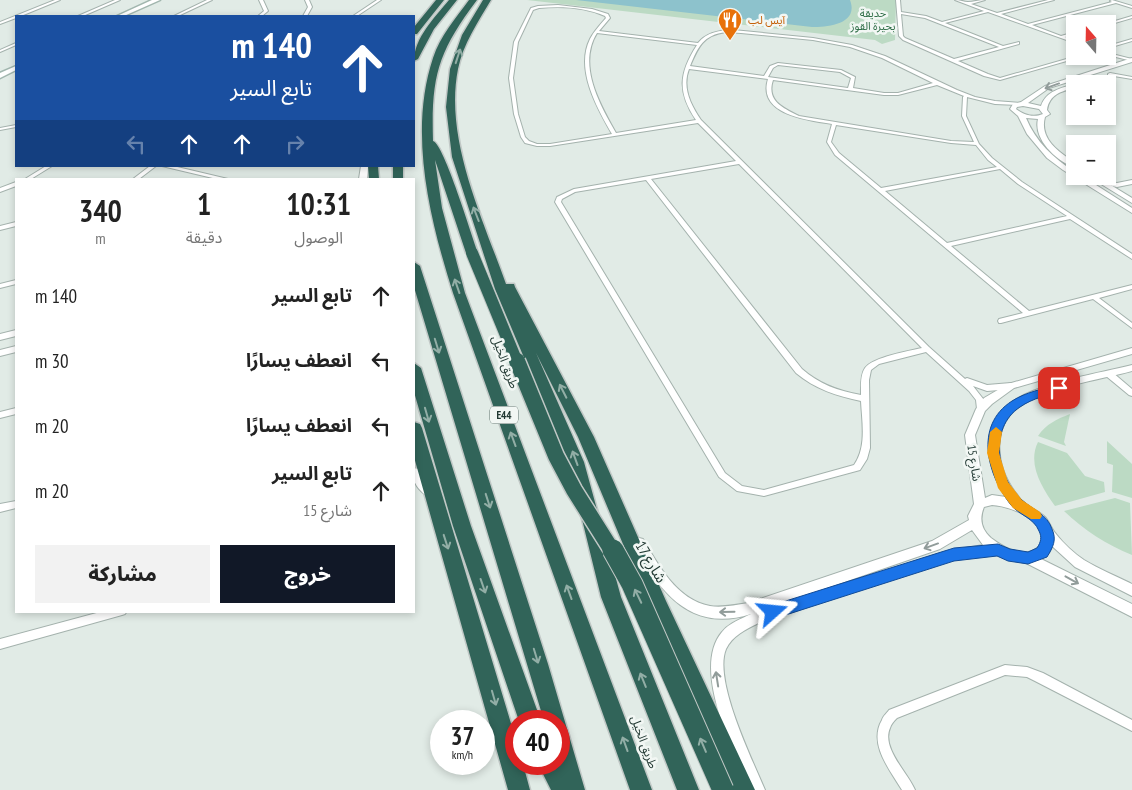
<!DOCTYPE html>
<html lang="ar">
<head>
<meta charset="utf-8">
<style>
	body { margin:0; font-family:"PT Sans Narrow","Noto Sans Arabic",sans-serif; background:#f2f2f2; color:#222; direction:rtl; height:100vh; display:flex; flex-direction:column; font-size:19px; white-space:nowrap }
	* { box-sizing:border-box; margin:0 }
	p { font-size:16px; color:#767676 }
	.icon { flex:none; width:28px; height:28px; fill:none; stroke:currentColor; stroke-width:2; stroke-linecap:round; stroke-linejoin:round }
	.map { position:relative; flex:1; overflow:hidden; direction:ltr }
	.drawer { position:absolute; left:15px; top:178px; width:400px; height:435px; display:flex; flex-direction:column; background:#fff; border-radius:0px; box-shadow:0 2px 8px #0003; direction:rtl }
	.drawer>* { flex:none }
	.top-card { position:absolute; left:15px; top:15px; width:400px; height:152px; border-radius:0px; box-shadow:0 2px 8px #0003; direction:rtl; background:#1a4fa0; color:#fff; overflow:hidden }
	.needle { width:32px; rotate:340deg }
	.fabs { position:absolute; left:1066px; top:15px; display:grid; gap:10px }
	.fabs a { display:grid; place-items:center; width:50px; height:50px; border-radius:0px; background:#fff; box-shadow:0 2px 8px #0003; font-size:25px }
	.speed { position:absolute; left:430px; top:710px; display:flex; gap:10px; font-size:25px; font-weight:700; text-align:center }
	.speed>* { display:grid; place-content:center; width:65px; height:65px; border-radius:50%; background:#fff; box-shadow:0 2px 8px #0003; line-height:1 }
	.speed small { font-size:12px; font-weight:400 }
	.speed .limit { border:8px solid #d22; background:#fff; color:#111 }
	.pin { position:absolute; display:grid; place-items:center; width:42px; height:42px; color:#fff; margin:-21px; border-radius:10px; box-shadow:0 2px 8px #0006 }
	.me { position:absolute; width:55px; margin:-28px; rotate:72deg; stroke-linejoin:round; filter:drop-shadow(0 0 4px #0008) }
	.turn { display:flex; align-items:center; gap:18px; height:105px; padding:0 20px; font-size:22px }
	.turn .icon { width:65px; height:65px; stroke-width:2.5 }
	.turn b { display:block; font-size:35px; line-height:42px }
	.lanes { display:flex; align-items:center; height:48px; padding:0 20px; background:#0003; justify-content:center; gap:25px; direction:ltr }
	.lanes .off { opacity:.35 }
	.eta { display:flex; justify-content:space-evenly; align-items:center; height:85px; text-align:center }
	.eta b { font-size:30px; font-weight:800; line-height:35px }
	.cta { display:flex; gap:10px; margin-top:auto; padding:10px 20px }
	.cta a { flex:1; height:58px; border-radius:0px; background:#111827; color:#fff; font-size:20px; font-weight:800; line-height:58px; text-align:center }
	.cta a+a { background:#f2f2f2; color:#222 }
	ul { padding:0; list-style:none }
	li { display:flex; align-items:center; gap:15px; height:65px; padding:0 20px }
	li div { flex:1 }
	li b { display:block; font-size:19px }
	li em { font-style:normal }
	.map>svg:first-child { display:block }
	.green { fill:#bcdac4 }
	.water { fill:#8dc2cc }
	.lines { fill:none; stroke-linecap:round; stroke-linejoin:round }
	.minor-casing { stroke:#a4b2ad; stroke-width:2 }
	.tertiary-casing { stroke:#a4b2ad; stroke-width:2 }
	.secondary-casing { stroke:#a1b6ae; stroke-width:3 }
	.motorway-casing { stroke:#c1c8c6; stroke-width:3 }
	.minor { fill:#fff; fill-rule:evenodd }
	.tertiary { fill:#fff; fill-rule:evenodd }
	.secondary { fill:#fff; fill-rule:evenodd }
	.motorway { fill:#316459; fill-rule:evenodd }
	.motorway-bridge-far2-casing { stroke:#c1c8c6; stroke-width:14; stroke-linecap:butt }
	.motorway-bridge-far1-casing { stroke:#c1c8c6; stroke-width:19; stroke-linecap:butt }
	.motorway-bridge-casing { stroke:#c1c8c6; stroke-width:23; stroke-linecap:butt }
	.motorway-bridge-far2 { stroke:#316459; stroke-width:12 }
	.motorway-bridge-far1 { stroke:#316459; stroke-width:16 }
	.motorway-bridge { stroke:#316459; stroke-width:21 }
	.oneway { stroke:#92aea6 }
	.oneway2 { stroke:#919c9a }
	.route { fill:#1a73e8; stroke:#114b97 }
	.slow { fill:#f59e0b }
	.labels { text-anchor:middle; stroke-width:5; stroke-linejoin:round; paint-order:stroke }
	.far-park-label { font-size:11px; fill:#306e48; stroke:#f2f7f4 }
	.far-food-label { font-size:11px; fill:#c56008; stroke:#f2f7f4; text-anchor:start }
	.shield { fill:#f2f7f4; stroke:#61736e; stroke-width:1 }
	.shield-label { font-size:11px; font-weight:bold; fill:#233a34 }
	.street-label { font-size:12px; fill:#233a34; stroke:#f2f7f4 }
	.near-street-label { font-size:15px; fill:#233a34; stroke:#f2f7f4 }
</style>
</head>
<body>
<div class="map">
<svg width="1132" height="790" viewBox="0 0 1132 790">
	<rect width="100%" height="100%" fill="#e1ebe6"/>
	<path class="green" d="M 527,0 L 896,0 L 895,40 L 882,44 L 875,40 Z
		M 1070,414 L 1064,442 L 1066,446 L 1038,436 C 1046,424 1057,419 1070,414 Z
		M 1107,441 L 1132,464 L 1132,498 L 1112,492 L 1113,465 L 1107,463 Z
		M 1038,442 L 1067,453 L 1085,476 L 1104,482 L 1105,492 L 1055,506 C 1042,488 1027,464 1038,442 Z
		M 1115,498 L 1130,503 L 1132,555 C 1107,545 1084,530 1064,511 Z"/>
	<path class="water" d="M 576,0 L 850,0 C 859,24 828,27 812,27 Z"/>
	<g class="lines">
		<g class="minor-casing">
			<path id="minor" d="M 55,0 L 60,0 L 21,16 L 16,16 L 16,18 L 0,24 L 0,22 Z
				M 115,0 L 120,0 L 83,16 L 78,16 Z
				M 207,0 L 212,0 L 178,16 L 174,16 Z
				M 259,0 L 263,0 L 268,11 L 262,16 L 258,16 L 264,11 Z
				M 305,0 L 309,0 L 312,7 L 307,16 L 303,16 L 308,7 Z
				M 377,0 L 381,0 L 357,16 L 353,16 Z
				M 896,0 L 900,0 L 901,12 L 926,16 L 942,22 L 984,11 L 955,0 C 960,0 964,2 968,2 C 973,2 979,0 985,0 L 971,4 L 997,13 L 1048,0 L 1054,0 L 1001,14 L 1028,24 L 1112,2 L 1110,1 L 1112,0 L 1132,6 L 1132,8 L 1116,3 L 1032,25 L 1061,36 L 1075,32 L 1075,34 L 1065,37 L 1075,41 L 1075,43 L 988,12 L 945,23 L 1003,46 L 1019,42 L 1019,44 L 958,61 L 988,74 L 1000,78 L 1077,56 L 1084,56 L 1000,80 L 984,76 L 903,40 L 899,36 ZM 901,14 L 925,18 L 999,47 L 954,59 L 905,38 L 903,36 Z
				M 558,5 L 592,9 L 608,14 L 610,18 L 599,31 L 698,43 C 707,32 720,30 733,30 L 813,38 L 852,45 L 885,56 L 957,90 L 975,97 L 995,101 L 1020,103 L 1020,105 L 1018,105 L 995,104 L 967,97 L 966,116 L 979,144 L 992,158 L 1022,182 L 1132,254 L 1132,259 L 1070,219 L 951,246 L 1029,311 L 1132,285 L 1132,289 L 1099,298 L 1132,323 L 1132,328 L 1093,299 L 1001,323 L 999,323 L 998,321 L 999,319 L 1023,313 L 835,155 L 827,142 L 832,124 C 808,120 757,115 768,79 L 689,69 C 682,87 690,104 701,120 L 929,347 L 965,379 L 967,378 L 987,385 L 1011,383 L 1015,386 L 1011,389 L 987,391 L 973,386 L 984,400 L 985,409 L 981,412 L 977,409 L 976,400 L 969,391 L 926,352 L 879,364 L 871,370 L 869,380 L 870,448 L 867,459 L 860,470 L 764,496 L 737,491 L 719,477 L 555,202 L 557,197 L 574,189 L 736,161 L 698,123 L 550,146 L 537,146 L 525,143 L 521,137 L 514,114 L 509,78 L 514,42 L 531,8 L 538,6 ZM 539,8 C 560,6 585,7 605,16 L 606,18 C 600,25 594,31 590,39 C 575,69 597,108 612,134 L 550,144 L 537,144 L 529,141 L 525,137 L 518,114 L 513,78 L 518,42 L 533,10 ZM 726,32 L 741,33 L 813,40 L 850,47 L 882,58 L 933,83 L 898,93 L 884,93 L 853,88 L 855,77 L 841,70 L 778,63 L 770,66 L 764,76 L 690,66 C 698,47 703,35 726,32 ZM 597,33 L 697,45 C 679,73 677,92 696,120 L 616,133 C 600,105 577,65 597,33 ZM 778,65 L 840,72 L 851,78 L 848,88 L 768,77 L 773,68 ZM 773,80 L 884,95 L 898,95 L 937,85 L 964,96 L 963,97 L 962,116 L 974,142 L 951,141 L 799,116 C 783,108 766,101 773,80 ZM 836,125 L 951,143 L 976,145 L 988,160 L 997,167 L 881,188 L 839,153 L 831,142 ZM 739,164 L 922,348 C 909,351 873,357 865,368 C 860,375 861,387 861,395 C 838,391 819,384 802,369 L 651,179 ZM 1000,169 L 1018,184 L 1067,216 L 947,243 L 885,191 ZM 646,180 L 796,373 C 815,389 837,396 861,401 C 862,422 867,447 854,465 L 764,490 L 742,486 L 725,473 L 561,202 L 562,199 L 575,192 Z
				M 1132,16 L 1132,18 L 1108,25 L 1108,24 L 1105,24 Z
				M 1132,39 L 1132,41 L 1108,48 L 1108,46 Z
				M 16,43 L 16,45 L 0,52 L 0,50 Z
				M 1108,53 L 1132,59 L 1132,61 L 1108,55 Z
				M 1110,73 L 1132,77 L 1132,79 L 1108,75 L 1108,74 Z
				M 16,125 L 16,127 L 0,130 L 0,128 Z
				M 46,166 L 52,166 L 31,179 L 25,179 Z
				M 150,166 L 156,166 L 139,179 L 133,179 Z
				M 162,166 L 173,166 L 228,179 L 217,179 Z
				M 1100,180 L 1117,183 L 1132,180 L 1132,184 L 1117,187 L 1098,183 L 1098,181 Z
				M 16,182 L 16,186 L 0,192 L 0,188 Z
				M 16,222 L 16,226 L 0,230 L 0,226 Z
				M 16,280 L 16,284 L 0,288 L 0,284 Z
				M 1109,371 L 1112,372 L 1132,389 L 1132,396 L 1129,395 L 1106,376 L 1105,374 Z
				M 16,408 L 16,414 L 0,418 L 0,412 Z
				M 16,501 L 16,508 L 0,512 L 0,504 Z
				M 104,611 L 127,611 L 125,614 L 122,615 L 0,649 L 0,639 Z
				M 1005,665 L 1027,667 L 1043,673 L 1132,720 L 1132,731 L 1035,681 L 1027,677 L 1005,675 L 897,718 C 894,721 891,724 890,728 C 881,748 908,773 915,790 L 902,790 C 890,770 868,744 882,720 C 883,716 887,713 889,710 Z"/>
		</g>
		<g class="tertiary-casing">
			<path id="tertiary" d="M 1132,58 L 1132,62 L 1049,88 L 1028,103 L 1041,106 C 1046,91 1061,88 1075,84 L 1075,88 C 1061,91 1049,95 1047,110 L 1050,114 L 1045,117 C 1039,139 1059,152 1075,163 L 1075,168 C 1057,161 1033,140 1038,119 L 1026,118 C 1036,142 1053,158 1075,172 L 1075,176 L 1082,176 L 1132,208 L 1132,213 L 1063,170 L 1047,158 L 1027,134 L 1018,116 L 1010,109 L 1013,104 L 1021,102 L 1045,86 ZM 1023,106 L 1039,109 L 1043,114 C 1033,118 1024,115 1016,109 L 1017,107 Z
				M 1099,76 L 1101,77 L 1101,79 L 1088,84 L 1078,84 Z
				M 361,166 L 368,166 L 367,179 L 359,179 Z
				M 1088,176 L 1096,176 L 1132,198 L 1132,203 Z
				M 16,330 L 16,336 L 0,340 L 0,334 Z
				M 16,346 L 16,352 L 0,356 L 0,350 Z
				M 1132,348 L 1132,354 L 1014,388 L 992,404 L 985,411 L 975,435 L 985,498 L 992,495 L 1006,497 C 986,466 978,427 1012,402 C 1038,383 1100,373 1132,365 L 1132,371 C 1100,380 1046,387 1019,407 C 991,427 996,466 1015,492 C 1018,495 1021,501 1024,503 C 1031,509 1040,511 1046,518 C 1050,523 1052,530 1056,534 C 1063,543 1075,554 1084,560 C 1099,569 1116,576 1132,584 L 1132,596 L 1075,567 L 1052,546 L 1049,553 L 1041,559 L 1132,604 L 1132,617 L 1026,563 L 1009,560 L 998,555 L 976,556 L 944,562 L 759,623 C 746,629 732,636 726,649 C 713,680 752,759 765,790 L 749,790 C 734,751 691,669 722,632 C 729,623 741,619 751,614 C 691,633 661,593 635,547 L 633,543 L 635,539 L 639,538 L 643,539 C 658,565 677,600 710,606 C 722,608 735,605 748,603 L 932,541 L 969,520 L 968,516 L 974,504 L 965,435 L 976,409 L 984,398 L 1008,384 ZM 992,505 C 1008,506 1044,518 1043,539 C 1042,543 1040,546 1037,548 C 1023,559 1003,547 991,538 C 981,529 979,519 984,507 ZM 972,530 L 983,545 L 944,552 L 766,609 L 940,549 Z
				M 414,468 L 418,469 L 434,490 L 436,493 L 434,496 C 426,499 416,487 414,480 C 413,477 414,471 414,468 Z"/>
		</g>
		<g class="secondary-casing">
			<path id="secondary" d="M 152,0 L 160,0 L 124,16 L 117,16 Z
				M 16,66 L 16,70 L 0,78 L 0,73 Z"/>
		</g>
		<g class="motorway-casing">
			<path id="motorway" d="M 436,0 L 444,0 L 417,34 L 414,34 L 414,27 Z
				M 449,0 L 457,0 L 434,29 L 418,59 L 414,61 C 414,38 435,17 449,0 Z
				M 469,0 L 477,0 C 438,52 431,76 433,141 C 444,144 472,237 478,253 L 472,257 L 466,253 L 435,160 L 442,208 L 465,293 L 652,790 L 630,790 L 453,293 C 430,220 408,133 433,58 C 440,36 456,18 469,0 Z
				M 483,0 L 491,0 C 478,22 463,44 458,69 C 444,139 483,219 506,284 L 514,284 L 515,287 L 594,437 L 666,601 L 755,790 L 732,790 L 649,606 L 578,437 L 536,353 L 584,462 L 621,597 L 699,790 L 677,790 L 601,597 L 568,462 L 495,289 L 452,157 L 446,107 L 450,69 L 462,35 Z
				M 368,166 L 378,166 L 379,179 L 369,179 Z
				M 393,166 L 403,166 L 403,179 L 393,179 Z
				M 414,262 L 420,266 L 548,664 L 585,790 L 551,790 L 538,764 L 559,764 L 559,721 L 544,721 L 414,287 Z
				M 414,363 L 421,368 L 471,526 L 541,721 L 519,721 L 453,526 L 414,392 Z
				M 414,422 L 420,424 L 422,428 L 516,740 L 516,764 L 523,764 L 530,790 L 508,790 L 414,457 Z"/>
		</g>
		<use href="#minor" class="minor"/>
		<use href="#tertiary" class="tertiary"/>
		<use href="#secondary" class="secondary"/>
		<use href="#motorway" class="motorway"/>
		<g class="motorway-bridge-far2-casing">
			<path id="motorway-bridge-far2" d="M 472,253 L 517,362"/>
		</g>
		<g class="motorway-bridge-far1-casing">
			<path id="motorway-bridge-far1" d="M 517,361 L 556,456 L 574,490 L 613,552"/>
		</g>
		<g class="motorway-bridge-casing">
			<path id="motorway-bridge" d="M 613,550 L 632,584 L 723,790"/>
		</g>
		<use href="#motorway-bridge-far2" class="motorway-bridge-far2"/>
		<use href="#motorway-bridge-far1" class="motorway-bridge-far1"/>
		<use href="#motorway-bridge" class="motorway-bridge"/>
	</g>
	<defs><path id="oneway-shaft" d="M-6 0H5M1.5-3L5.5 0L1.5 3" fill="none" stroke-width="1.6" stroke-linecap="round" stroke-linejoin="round" transform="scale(1.25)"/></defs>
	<g class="oneway">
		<use href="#oneway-shaft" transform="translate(458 56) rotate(-72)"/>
		<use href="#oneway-shaft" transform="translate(476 214) rotate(-111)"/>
		<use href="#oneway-shaft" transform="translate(457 286) rotate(-109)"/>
		<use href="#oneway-shaft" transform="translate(437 346) rotate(73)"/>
		<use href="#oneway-shaft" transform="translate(563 391) rotate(-117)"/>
		<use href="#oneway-shaft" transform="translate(427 415) rotate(74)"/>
		<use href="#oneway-shaft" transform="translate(513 439) rotate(-110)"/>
		<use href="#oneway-shaft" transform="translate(575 458) rotate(-110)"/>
		<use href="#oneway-shaft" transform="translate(488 501) rotate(72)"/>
		<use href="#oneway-shaft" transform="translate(446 542) rotate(72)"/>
		<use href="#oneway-shaft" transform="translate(483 586) rotate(71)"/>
		<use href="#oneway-shaft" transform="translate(569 592) rotate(-110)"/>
		<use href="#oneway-shaft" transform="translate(638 596) rotate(-116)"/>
		<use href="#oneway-shaft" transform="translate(536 656) rotate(73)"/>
		<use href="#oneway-shaft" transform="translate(643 680) rotate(-112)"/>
		<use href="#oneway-shaft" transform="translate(494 698) rotate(74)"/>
		<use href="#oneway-shaft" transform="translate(625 744) rotate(-110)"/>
		<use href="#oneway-shaft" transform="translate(703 745) rotate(-113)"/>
	</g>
	<g class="oneway2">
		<use href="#oneway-shaft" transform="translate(1052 86) rotate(160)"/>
		<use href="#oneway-shaft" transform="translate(931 546) rotate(160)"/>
		<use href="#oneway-shaft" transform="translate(1072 580) rotate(29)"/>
		<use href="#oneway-shaft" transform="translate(727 612) rotate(179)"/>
		<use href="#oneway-shaft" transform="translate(717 679) rotate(-99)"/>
	</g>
	<path class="route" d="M 1059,384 L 1064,388 L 1063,391 C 1048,395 1033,398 1020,407 C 988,428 997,478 1022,500 C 1033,510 1047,514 1052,529 C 1057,540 1053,547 1047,557 L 1028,564 L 1008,561 L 997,556 L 954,561 L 773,619 L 768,617 L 766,612 L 768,607 L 773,605 L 954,548 L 998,544 L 1010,549 L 1028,552 L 1037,548 C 1041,542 1042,537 1039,531 C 1034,518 1019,515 1011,505 C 988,476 973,426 1012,401 C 1026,392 1043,389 1059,384 Z"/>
	<path class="slow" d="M 996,427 L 1002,432 L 999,453 L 1008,482 L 1022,500 L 1040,512 L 1042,516 L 1040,519 L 1031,519 L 1013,508 L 998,488 L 987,453 L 990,432 Z"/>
	<defs>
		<g id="restaurant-pin" transform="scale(1.25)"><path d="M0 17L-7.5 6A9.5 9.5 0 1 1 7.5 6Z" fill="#e8710a" stroke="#f2f7f4"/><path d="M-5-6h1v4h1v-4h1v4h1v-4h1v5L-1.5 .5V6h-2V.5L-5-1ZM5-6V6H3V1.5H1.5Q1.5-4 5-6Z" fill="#fff"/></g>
	</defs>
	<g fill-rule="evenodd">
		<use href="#restaurant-pin" x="730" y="20"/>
	</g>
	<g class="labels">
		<g class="far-park-label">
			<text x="873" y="17">حديقة<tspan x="873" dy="13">بحيرة القوز</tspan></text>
		</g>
		<g class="far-food-label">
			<text x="748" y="24">آيس لب</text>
		</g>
		<rect class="shield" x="490" y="406.5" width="28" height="17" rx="4"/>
		<g class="shield-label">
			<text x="504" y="419">E44</text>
		</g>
		<g class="street-label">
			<text transform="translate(505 362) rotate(70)" y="4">طريق الخيل</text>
			<text transform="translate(974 463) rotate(81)" y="4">شارع 15</text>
			<text transform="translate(644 742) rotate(70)" y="4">طريق الخيل</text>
		</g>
		<g class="near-street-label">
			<text transform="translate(651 562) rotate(59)" y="5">17 شارع</text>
		</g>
	</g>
</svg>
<div class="fabs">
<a><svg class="needle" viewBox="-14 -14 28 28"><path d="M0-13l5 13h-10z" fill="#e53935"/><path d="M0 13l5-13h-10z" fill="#767676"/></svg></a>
<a>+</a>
<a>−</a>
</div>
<div class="speed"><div>37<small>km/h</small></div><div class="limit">40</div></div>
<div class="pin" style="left:1059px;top:388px;background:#d93025"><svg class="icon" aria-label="arrive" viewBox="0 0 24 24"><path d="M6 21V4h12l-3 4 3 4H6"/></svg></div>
<svg class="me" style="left:773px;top:612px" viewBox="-20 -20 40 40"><path d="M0-17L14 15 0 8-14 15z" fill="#1a73e8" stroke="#fff" stroke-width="4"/></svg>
<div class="top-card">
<div class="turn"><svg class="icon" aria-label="ahead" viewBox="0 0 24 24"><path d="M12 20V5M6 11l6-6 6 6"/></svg><div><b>140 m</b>تابع السير</div></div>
<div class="lanes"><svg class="icon off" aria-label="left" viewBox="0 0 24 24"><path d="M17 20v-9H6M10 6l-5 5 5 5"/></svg><svg class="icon" aria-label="ahead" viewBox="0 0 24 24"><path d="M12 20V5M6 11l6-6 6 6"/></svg><svg class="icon" aria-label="ahead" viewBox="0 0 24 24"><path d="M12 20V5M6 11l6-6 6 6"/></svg><svg class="icon off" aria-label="right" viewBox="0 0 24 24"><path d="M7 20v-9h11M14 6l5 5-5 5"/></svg></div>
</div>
<section class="drawer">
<div class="eta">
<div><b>10:31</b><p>الوصول</p></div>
<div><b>1</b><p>دقيقة</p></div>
<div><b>340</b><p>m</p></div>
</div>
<ul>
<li><svg class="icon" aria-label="ahead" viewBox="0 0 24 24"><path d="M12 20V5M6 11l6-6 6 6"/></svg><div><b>تابع السير</b></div><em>140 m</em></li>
<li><svg class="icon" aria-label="left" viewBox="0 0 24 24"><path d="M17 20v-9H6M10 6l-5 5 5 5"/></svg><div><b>انعطف يسارًا</b></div><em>30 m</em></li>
<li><svg class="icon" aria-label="left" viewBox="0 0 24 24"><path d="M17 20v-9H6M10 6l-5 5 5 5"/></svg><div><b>انعطف يسارًا</b></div><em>20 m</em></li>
<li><svg class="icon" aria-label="ahead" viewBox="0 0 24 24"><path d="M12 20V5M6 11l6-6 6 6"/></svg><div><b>تابع السير</b><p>شارع 15</p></div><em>20 m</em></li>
</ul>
<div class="cta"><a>خروج</a><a>مشاركة</a></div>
</section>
</div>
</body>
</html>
